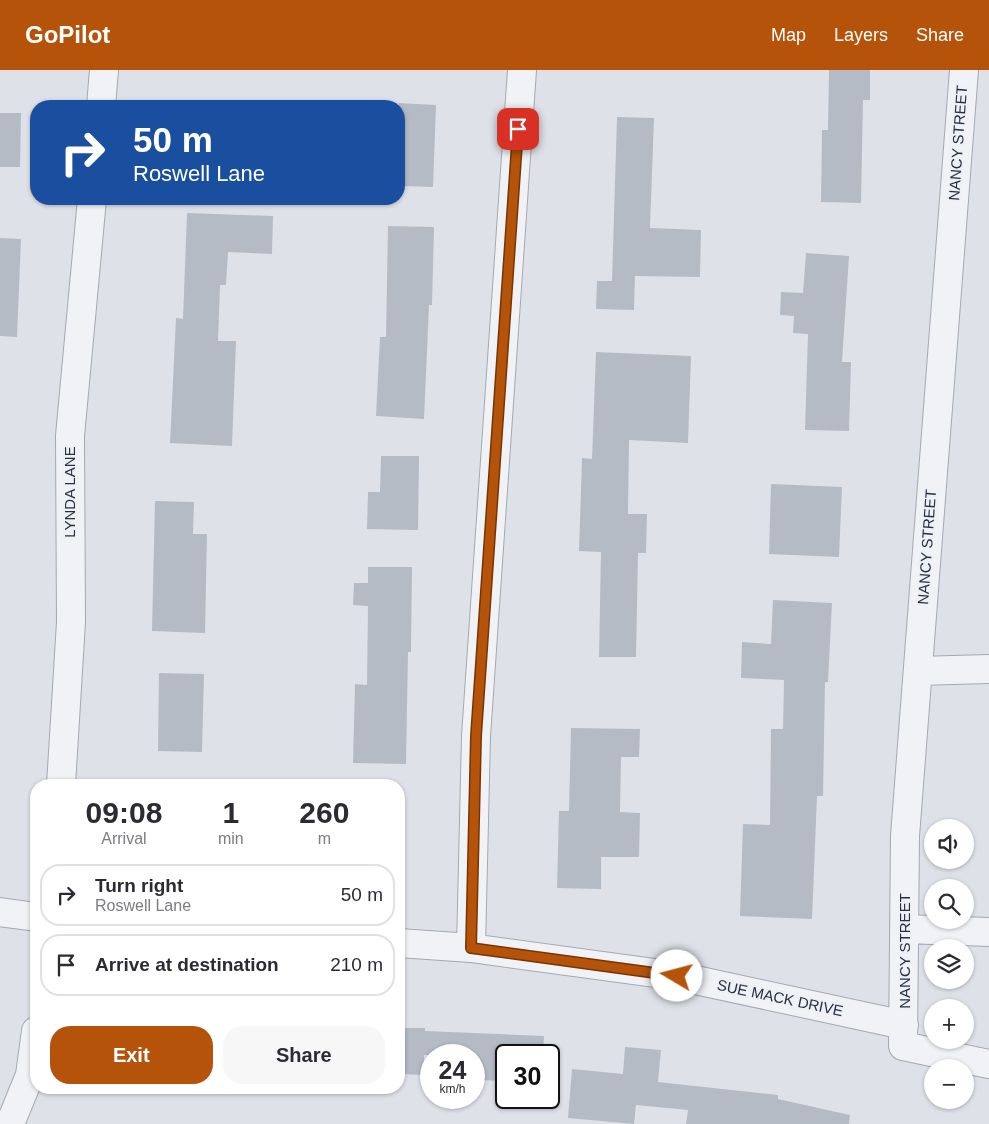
<!DOCTYPE html>
<html lang="en">
<head>
<meta charset="utf-8">
<style>
	body { margin:0; font-family:Arial,sans-serif; background:#f7f7f7; color:#2b2b33; height:100vh; display:flex; flex-direction:column; font-size:19px; white-space:nowrap }
	* { box-sizing:border-box; margin:0 }
	p { font-size:16px; color:#7c7c81 }
	.icon { flex:none; width:28px; height:28px; fill:none; stroke:currentColor; stroke-width:2; stroke-linecap:round; stroke-linejoin:round }
	.map { position:relative; flex:1; overflow:hidden }
	.sheet { position:absolute; left:30px; top:709px; width:375px; height:315px; display:flex; flex-direction:column; background:#fff; border-radius:20px; box-shadow:0 1px 4px #0004 }
	.sheet>* { flex:none }
	.top-card { position:absolute; left:30px; top:30px; width:375px; height:105px; border-radius:20px; box-shadow:0 1px 4px #0004; background:#1a4fa0; color:#fff; overflow:hidden }
	.controls { position:absolute; left:924px; top:749px; display:grid; gap:10px }
	.controls a { display:grid; place-items:center; width:50px; height:50px; border-radius:50%; background:#fff; box-shadow:0 1px 4px #0004; font-size:25px }
	.speed { position:absolute; left:420px; top:974px; display:flex; gap:10px; font-size:25px; font-weight:700; text-align:center }
	.speed>* { display:grid; place-content:center; width:65px; height:65px; border-radius:50%; background:#fff; box-shadow:0 1px 4px #0004; line-height:1 }
	.speed small { font-size:12px; font-weight:400 }
	.speed .limit { border:2px solid #111; border-radius:8px; background:#fff; color:#111 }
	.pin { position:absolute; display:grid; place-items:center; width:42px; height:42px; color:#fff; margin:-21px; border-radius:10px; box-shadow:0 2px 8px #0006 }
	.me { position:absolute; width:55px; margin:-28px; rotate:278deg; stroke-linejoin:round; filter:drop-shadow(0 0 4px #0008) }
	.turn { display:flex; align-items:center; gap:18px; height:105px; padding:0 20px; font-size:22px }
	.turn .icon { width:65px; height:65px; stroke-width:2.5 }
	.turn b { display:block; font-size:35px; line-height:42px }
	.eta { display:flex; justify-content:space-evenly; align-items:center; height:85px; text-align:center }
	.eta b { font-size:30px; font-weight:800; line-height:35px }
	.primary-button { display:flex; gap:10px; margin-top:auto; padding:10px 20px }
	.primary-button a { flex:1; height:58px; border-radius:20px; background:#b45309; color:#fff; font-size:20px; font-weight:800; line-height:58px; text-align:center }
	.primary-button a+a { background:#f7f7f7; color:#2b2b33 }
	ul { padding:0; list-style:none }
	li { display:flex; align-items:center; gap:15px; height:62px; margin:0 10px 8px; padding:0 10px; border:2px solid #e1e1e2; border-radius:20px }
	li div { flex:1 }
	li b { display:block; font-size:19px }
	li em { font-style:normal }
	header { display:flex; align-items:center; gap:30px; box-sizing:border-box; height:70px; padding:0 25px; background:#b45309; color:#fff }
	header strong { font-size:24px }
	nav { display:flex; gap:28px; margin-inline-start:auto; font-size:18px }
	.map>svg:first-child { display:block }
	.building { fill:#b5bbc5 }
	.lines { fill:none; stroke-linecap:round; stroke-linejoin:round }
	.minor-casing { stroke:#a3a9b2; stroke-width:30 }
	.minor { stroke:#f1f2f6; stroke-width:28 }
	.route-casing { stroke:#753606; stroke-width:12 }
	.route { stroke:#b45309; stroke-width:9 }
	.labels { text-anchor:middle; stroke-width:4.5; stroke-linejoin:round; paint-order:stroke }
	.street-label { font-size:15px; fill:#272f3f; stroke:#edf1f5 }
</style>
</head>
<body>
<header>
<strong>GoPilot</strong>
<nav><a>Map</a><a>Layers</a><a>Share</a></nav>
</header>
<div class="map">
<svg width="989" height="1054" viewBox="0 0 989 1054">
	<rect width="100%" height="100%" fill="#dee2e8"/>
	<path class="building" d="M 829,0 L 870,0 L 870,30 L 863,30 L 861,133 L 821,132 L 822,60 L 828,60 Z
		M 399,33 L 436,35 L 433,117 L 401,116 L 403,73 L 399,73 Z
		M 0,43 L 21,43 L 20,97 L 0,97 Z
		M 617,47 L 654,48 L 650,158 L 701,160 L 700,207 L 635,206 L 634,240 L 596,239 L 597,211 L 612,211 Z
		M 187,143 L 273,146 L 272,184 L 228,182 L 226,215 L 220,215 L 218,271 L 236,271 L 232,376 L 170,373 L 176,248 L 183,249 Z
		M 388,156 L 434,157 L 432,235 L 429,235 L 424,349 L 376,346 L 380,267 L 386,267 Z
		M 0,168 L 21,169 L 17,267 L 0,266 Z
		M 806,183 L 849,186 L 842,292 L 851,292 L 849,361 L 805,360 L 808,264 L 793,263 L 794,246 L 780,245 L 781,222 L 803,223 Z
		M 596,282 L 691,286 L 688,373 L 629,370 L 628,444 L 647,444 L 646,483 L 638,483 L 636,587 L 599,587 L 601,482 L 579,481 L 582,388 L 592,389 Z
		M 381,386 L 419,386 L 418,460 L 367,459 L 368,422 L 380,422 Z
		M 771,414 L 842,417 L 839,487 L 769,484 Z
		M 155,431 L 194,432 L 193,464 L 207,464 L 205,563 L 152,561 Z
		M 368,497 L 412,497 L 411,582 L 408,582 L 406,694 L 353,693 L 355,614 L 367,615 L 368,536 L 353,535 L 354,513 L 368,513 Z
		M 773,530 L 832,533 L 828,612 L 825,612 L 823,726 L 817,726 L 812,849 L 740,846 L 743,754 L 770,755 L 771,659 L 783,659 L 784,610 L 741,608 L 742,572 L 771,574 Z
		M 159,603 L 204,604 L 202,682 L 158,681 Z
		M 571,658 L 640,659 L 639,687 L 621,687 L 620,742 L 640,743 L 639,787 L 601,787 L 601,819 L 557,818 L 559,741 L 569,741 Z
		M 399,958 L 425,958 L 425,961 L 544,966 L 543,985 L 506,985 L 506,1011 L 476,1010 L 476,992 L 474,992 L 474,985 L 424,985 L 424,1005 L 399,1004 Z
		M 625,977 L 661,980 L 658,1012 L 778,1025 L 778,1029 L 850,1045 L 849,1054 L 686,1054 L 688,1040 L 636,1035 L 634,1054 L 568,1048 L 572,999 L 623,1004 Z"/>
	<g class="lines">
		<g class="minor-casing">
			<path id="minor" d="M 964,0 L 905,766 L 903,976 L 989,994
				M 101,36 L 104,0
				M 918,601 L 989,599
				M 61,715 L 71,552 L 70,366 L 92,129
				M 0,842 L 36,847
				M 905,859 L 989,862
				M 399,873 L 471,878 L 677,906 L 904,955
				M 471,878 L 476,666 L 522,0
				M 10,1054 L 30,1005 L 36,961"/>
		</g>
		<use href="#minor" class="minor"/>
	</g>
	<g class="lines">
		<g class="route-casing">
			<path id="route" d="M 518,59 L 476,666 L 471,878 L 677,906"/>
		</g>
		<use href="#route" class="route"/>
	</g>
	<g class="labels">
		<g class="street-label">
			<text transform="translate(958 73) rotate(-86)" y="5">NANCY STREET</text>
			<text transform="translate(70 422) rotate(-90)" y="5">LYNDA LANE</text>
			<text transform="translate(927 477) rotate(-86)" y="5">NANCY STREET</text>
			<text transform="translate(905 881) rotate(-90)" y="5">NANCY STREET</text>
			<text transform="translate(780 928) rotate(12)" y="5">SUE MACK DRIVE</text>
		</g>
	</g>
</svg>
<div class="controls">
<a><svg class="icon" aria-label="sound" viewBox="0 0 24 24"><path d="M4 9h4l5-4v14l-5-4H4zM17 9q2 3 0 6"/></svg></a>
<a><svg class="icon" aria-label="search" viewBox="0 0 24 24"><circle cx="10" cy="10" r="6"/><path d="M15 15l6 6"/></svg></a>
<a><svg class="icon" aria-label="layers" viewBox="0 0 24 24"><path d="M12 4l9 5-9 5-9-5zM3 14l9 5 9-5"/></svg></a>
<a>+</a>
<a>−</a>
</div>
<div class="speed"><div>24<small>km/h</small></div><div class="limit">30</div></div>
<div class="pin" style="left:518px;top:59px;background:#d93025"><svg class="icon" aria-label="arrive" viewBox="0 0 24 24"><path d="M6 21V4h12l-3 4 3 4H6"/></svg></div>
<svg class="me" style="left:677px;top:906px" viewBox="-20 -20 40 40"><circle r="19" fill="#fff"/><path d="M0-13L10 11 0 6-10 11z" fill="#b45309"/></svg>
<div class="top-card">
<div class="turn"><svg class="icon" aria-label="right" viewBox="0 0 24 24"><path d="M7 20v-9h11M14 6l5 5-5 5"/></svg><div><b>50 m</b>Roswell Lane</div></div>
</div>
<section class="sheet">
<div class="eta">
<div><b>09:08</b><p>Arrival</p></div>
<div><b>1</b><p>min</p></div>
<div><b>260</b><p>m</p></div>
</div>
<ul>
<li><svg class="icon" aria-label="right" viewBox="0 0 24 24"><path d="M7 20v-9h11M14 6l5 5-5 5"/></svg><div><b>Turn right</b><p>Roswell Lane</p></div><em>50 m</em></li>
<li><svg class="icon" aria-label="arrive" viewBox="0 0 24 24"><path d="M6 21V4h12l-3 4 3 4H6"/></svg><div><b>Arrive at destination</b></div><em>210 m</em></li>
</ul>
<div class="primary-button"><a>Exit</a><a>Share</a></div>
</section>
</div>
</body>
</html>
